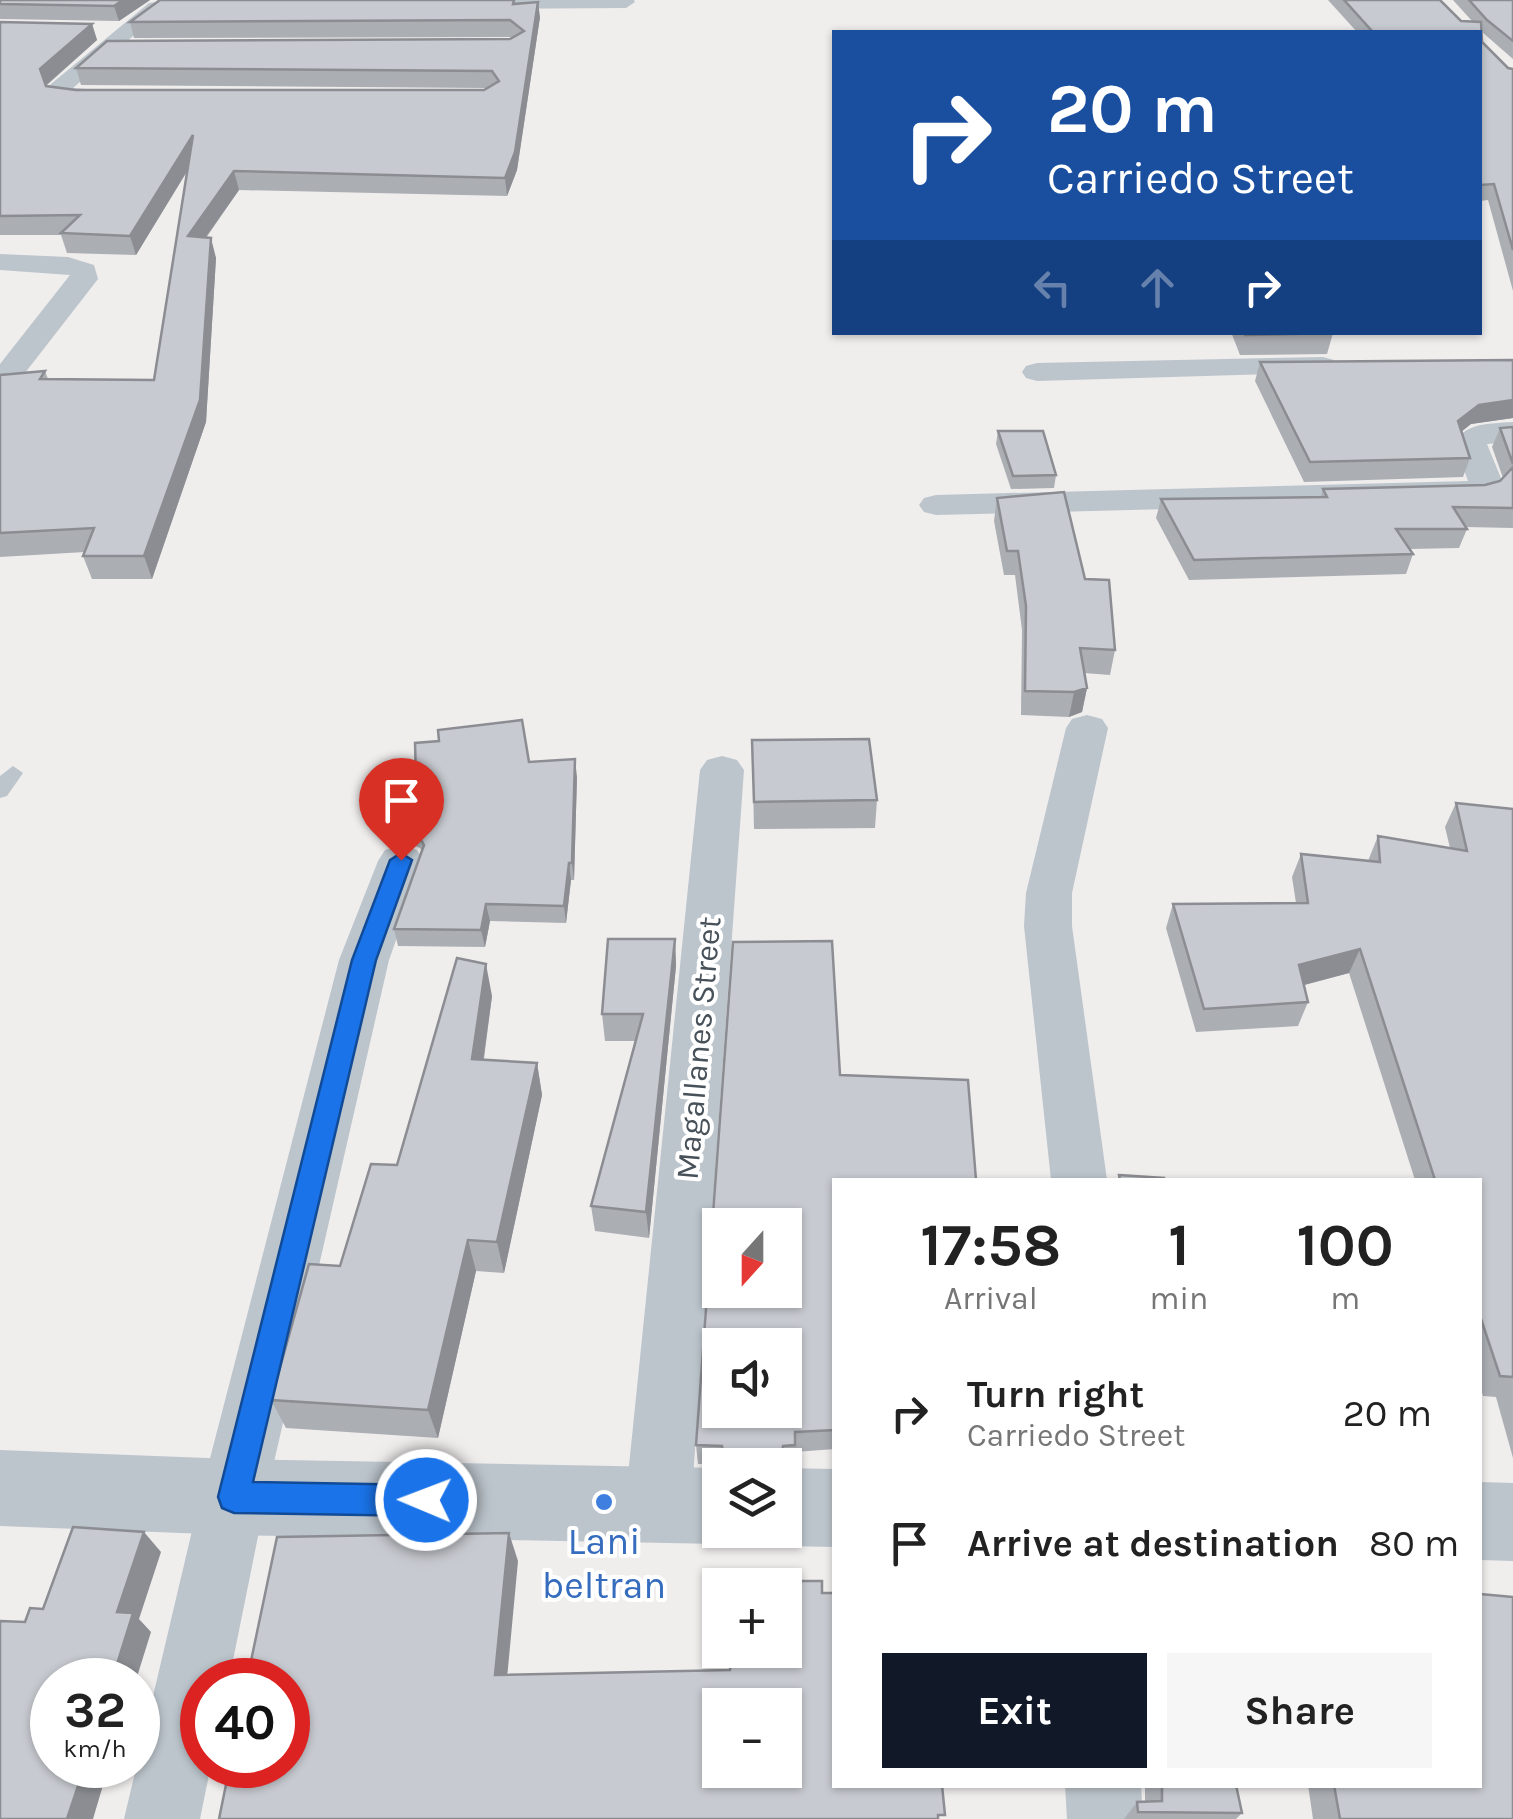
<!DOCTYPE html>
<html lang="en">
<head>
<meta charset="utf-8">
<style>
	body { margin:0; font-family:Karla,sans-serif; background:#f6f6f6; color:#222; height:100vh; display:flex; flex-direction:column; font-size:38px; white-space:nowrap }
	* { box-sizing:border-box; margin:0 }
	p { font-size:32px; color:#767676 }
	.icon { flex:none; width:55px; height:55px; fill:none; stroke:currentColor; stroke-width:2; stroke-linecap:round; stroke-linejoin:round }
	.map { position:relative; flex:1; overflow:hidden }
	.panel { position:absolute; left:832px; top:1178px; width:650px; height:610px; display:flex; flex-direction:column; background:#fff; border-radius:0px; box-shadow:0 2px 8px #0004 }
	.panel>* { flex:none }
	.hud { position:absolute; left:832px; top:30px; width:650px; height:305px; border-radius:0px; box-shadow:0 2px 8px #0004; background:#1a4fa0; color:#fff; overflow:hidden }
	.needle { width:65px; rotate:201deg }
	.fabs { position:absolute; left:702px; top:1208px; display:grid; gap:20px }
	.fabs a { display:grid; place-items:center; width:100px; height:100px; border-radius:0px; background:#fff; box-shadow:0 2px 8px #0004; font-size:50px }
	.speed { position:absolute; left:30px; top:1658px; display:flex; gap:20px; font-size:50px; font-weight:700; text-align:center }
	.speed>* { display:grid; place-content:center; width:130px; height:130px; border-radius:50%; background:#fff; box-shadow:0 2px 8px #0004; line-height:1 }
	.speed small { font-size:25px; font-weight:400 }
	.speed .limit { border:15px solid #d22; background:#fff; color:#111 }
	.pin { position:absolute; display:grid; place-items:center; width:85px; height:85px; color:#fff; margin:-102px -42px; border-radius:50% 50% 50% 0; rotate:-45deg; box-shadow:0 0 10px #0007 }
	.pin .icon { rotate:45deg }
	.me { position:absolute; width:110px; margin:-55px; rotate:271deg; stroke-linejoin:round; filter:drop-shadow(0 0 8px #0008) }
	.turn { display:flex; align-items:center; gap:35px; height:210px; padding:0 50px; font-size:45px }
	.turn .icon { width:130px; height:130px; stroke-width:2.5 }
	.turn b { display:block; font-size:70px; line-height:85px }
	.lanes { display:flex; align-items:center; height:95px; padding:0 50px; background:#0003; justify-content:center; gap:50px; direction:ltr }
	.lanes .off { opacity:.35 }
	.eta { display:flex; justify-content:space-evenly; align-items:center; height:170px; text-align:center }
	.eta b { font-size:60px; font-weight:700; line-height:70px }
	.primary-button { display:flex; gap:20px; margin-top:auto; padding:20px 50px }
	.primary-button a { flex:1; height:115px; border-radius:0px; background:#111827; color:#fff; font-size:40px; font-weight:700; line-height:115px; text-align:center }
	.primary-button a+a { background:#f6f6f6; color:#222 }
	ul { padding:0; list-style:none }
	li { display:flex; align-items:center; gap:30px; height:130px; padding:0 50px }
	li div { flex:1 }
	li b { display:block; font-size:38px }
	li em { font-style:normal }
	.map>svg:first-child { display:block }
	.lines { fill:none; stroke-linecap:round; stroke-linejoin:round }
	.service { fill:#bcc5cc; fill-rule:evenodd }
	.minor { fill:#bcc5cc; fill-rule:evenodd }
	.tertiary { fill:#bcc5cc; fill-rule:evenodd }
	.wall { fill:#abaeb3 }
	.shaded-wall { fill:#8b8d92 }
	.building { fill:#c7cad0; stroke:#8b8d92; stroke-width:2.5; fill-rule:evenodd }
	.route { fill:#1a73e8; stroke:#114b97; stroke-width:2.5 }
	.shop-dot { fill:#3f7fe0; stroke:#fff; stroke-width:4 }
	.labels { text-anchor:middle; stroke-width:8; stroke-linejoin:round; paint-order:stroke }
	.street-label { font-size:32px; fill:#475159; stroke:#fff }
	.near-shop-label { font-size:38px; fill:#366cbe; stroke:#fff }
</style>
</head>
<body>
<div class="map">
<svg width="1513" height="1819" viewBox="0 0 1513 1819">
	<rect width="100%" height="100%" fill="#f0eded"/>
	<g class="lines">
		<path class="service" d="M 13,766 L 23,773 L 7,796 L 0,798 L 0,776 Z"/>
		<path class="minor" d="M 170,0 L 193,0 L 196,4 L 187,10 L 161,12 L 73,88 L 127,92 L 130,97 L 127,102 L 52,99 L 48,89 L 51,84 L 149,3 Z
			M 442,0 L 634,0 L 635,2 L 626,8 L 449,9 L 442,7 Z
			M 0,254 L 68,257 L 94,265 L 98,279 L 11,391 L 0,393 L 0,364 L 70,275 L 0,270 Z
			M 1323,357 L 1334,360 L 1338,366 L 1334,372 L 1037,381 L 1026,378 L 1022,372 L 1026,366 L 1037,363 Z
			M 1513,422 L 1513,442 L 1487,444 L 1503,483 L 1489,498 L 1477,501 L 936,515 L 924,512 L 919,505 L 924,498 L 936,495 L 1468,481 L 1454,442 C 1468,422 1489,424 1513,422 Z
			M 1087,715 L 1102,719 L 1108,728 L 1072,893 L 1072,926 L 1107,1180 L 1051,1180 L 1024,926 L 1026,893 L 1066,728 L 1072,719 Z
			M 722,756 L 737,760 L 744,770 L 691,1505 L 681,1528 L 658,1538 L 635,1528 L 625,1505 L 700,770 L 707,760 Z
			M 401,845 L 417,850 L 424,861 L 389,960 L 266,1497 L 229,1680 L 202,1680 L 202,1765 L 211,1765 L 200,1819 L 124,1819 L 200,1497 L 339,960 L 378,861 L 385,850 Z
			M 1065,1785 L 1141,1785 L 1143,1819 L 1067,1819 Z"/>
		<path class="tertiary" d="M 0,1450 L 233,1459 L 720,1468 L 720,1530 L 749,1530 L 720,1544 L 233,1535 L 0,1526 Z
			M 785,1468 L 835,1469 L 835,1547 L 785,1546 L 758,1534 L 756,1530 L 785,1530 Z
			M 1480,1482 L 1513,1483 L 1513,1561 L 1480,1560 Z"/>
	</g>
	<path class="wall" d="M 0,0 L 150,0 L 119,21 L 0,19 Z
		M 514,0 L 515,4 L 540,17 L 517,170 L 507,196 L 239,190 L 206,238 L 216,258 L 206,422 L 152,579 L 92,579 L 83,556 L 85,552 L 0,557 L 0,375 L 45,371 L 48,379 L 154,380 L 188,170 L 136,255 L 67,253 L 61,235 L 0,235 L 0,22 L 92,24 L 97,40 L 46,86 L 76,90 L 484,90 L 486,88 L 81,85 L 76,68 L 510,39 L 513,37 L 134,38 L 130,22 Z
		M 1328,0 L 1440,0 L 1461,21 L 1472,21 L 1453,0 L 1513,0 L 1513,59 L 1482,32 L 1482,42 L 1508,68 L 1513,69 L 1513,291 L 1488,200 L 1480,201 L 1480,32 L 1357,32 Z
		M 1231,332 L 1333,332 L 1333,333 L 1327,354 L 1240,355 Z
		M 1513,360 L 1513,418 L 1471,424 L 1462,431 L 1470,458 L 1463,477 L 1304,482 L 1255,381 L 1260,362 Z
		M 1513,427 L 1513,528 L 1466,527 L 1467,529 L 1459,548 L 1410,549 L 1413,554 L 1406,574 L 1189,580 L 1156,518 L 1161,499 L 1321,497 L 1323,489 L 1485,485 L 1500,481 L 1503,478 L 1492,447 L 1500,428 Z
		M 998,431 L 1056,475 L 1054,488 L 1011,489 L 996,444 Z
		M 997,498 L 1085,579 L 1115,650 L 1110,675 L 1084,673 L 1087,688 L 1082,712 L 1069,717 L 1021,715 L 1022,630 L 1015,575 L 1004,575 L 994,521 Z
		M 752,740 L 877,800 L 875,828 L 754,829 Z
		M 529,762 L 577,777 L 574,880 L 571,880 L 566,923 L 490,921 L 485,947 L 398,946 L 394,929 L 422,851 L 420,848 L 413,845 L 409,828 Z
		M 1456,803 L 1513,809 L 1513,1458 L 1496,1397 L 1483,1396 L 1480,1386 L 1480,1180 L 1415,1180 L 1349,973 L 1304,985 L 1308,1002 L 1298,1026 L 1196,1032 L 1166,928 L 1173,904 L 1296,903 L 1292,877 L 1301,854 L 1368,861 L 1378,836 L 1450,848 L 1445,827 Z
		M 675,939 L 676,966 L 649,1238 L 595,1231 L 591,1206 L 636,1041 L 605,1041 L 602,1014 Z
		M 492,996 L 484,1059 L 537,1063 L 542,1095 L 504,1273 L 476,1271 L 438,1438 L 286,1428 L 271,1400 L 340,1266 Z
		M 835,1180 L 835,1449 L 795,1452 L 794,1464 L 698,1464 L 696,1445 Z
		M 1145,1785 L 1236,1785 L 1242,1813 L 1236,1819 L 1124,1819 L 1137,1802 L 1145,1802 Z
		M 1308,1785 L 1480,1785 L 1513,1819 L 1313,1819 Z"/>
	<path class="shaded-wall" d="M 123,0 L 150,0 L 119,21 L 114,6 Z
		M 538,2 L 540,17 L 517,170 L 507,196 L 505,178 Z
		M 92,24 L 97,40 L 45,86 L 40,69 Z
		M 193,135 L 198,153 L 136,255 L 130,236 Z
		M 234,171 L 239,190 L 193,255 L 188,236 Z
		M 211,238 L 216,258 L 206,422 L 152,579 L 144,556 Z
		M 1513,400 L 1513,418 L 1471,424 L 1451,440 L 1458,421 L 1479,405 Z
		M 1087,688 L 1082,712 L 1069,717 L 1074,692 Z
		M 575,759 L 577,777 L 574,880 L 572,863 Z
		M 569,863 L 571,880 L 566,923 L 564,906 Z
		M 486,904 L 490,921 L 485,947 L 481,930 Z
		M 675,939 L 676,966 L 649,1238 L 646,1212 Z
		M 1360,949 L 1349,973 L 1289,989 L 1299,965 Z
		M 486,964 L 492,996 L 479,1091 L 472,1059 Z
		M 537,1063 L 542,1095 L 504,1273 L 497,1242 Z
		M 468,1240 L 476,1271 L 438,1438 L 428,1410 Z
		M 144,1532 L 161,1552 L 139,1619 L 151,1632 L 136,1680 L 112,1680 L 117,1612 Z
		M 509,1533 L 518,1561 L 505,1700 L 495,1675 Z
		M 85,1765 L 109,1765 L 93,1819 L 67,1819 Z"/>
	<path class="building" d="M 0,0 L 123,0 L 114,6 L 0,4 Z
		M 160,0 L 514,0 L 513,4 L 538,2 L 515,152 L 505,178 L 234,171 L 188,236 L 211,238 L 200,400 L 144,556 L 83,556 L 94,528 L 0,533 L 0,375 L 45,371 L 40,379 L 154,380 L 193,135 L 130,236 L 61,233 L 80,215 L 0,216 L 0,22 L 92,24 L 40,69 L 46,86 L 76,90 L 484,90 L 499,81 L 492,71 L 76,68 L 107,41 L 510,39 L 524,31 L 510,20 L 130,22 Z
		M 1344,0 L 1440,0 L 1461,21 L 1481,22 L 1482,42 L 1508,68 L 1513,69 L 1513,250 L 1494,184 L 1480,185 L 1480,32 L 1373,32 Z
		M 1469,0 L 1513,0 L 1513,41 L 1487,20 Z
		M 1244,332 L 1333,332 L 1333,333 L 1245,335 Z
		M 1513,360 L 1513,400 L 1479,405 L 1458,421 L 1470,458 L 1310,462 L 1260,362 Z
		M 1513,427 L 1513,464 L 1500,428 Z
		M 998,431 L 1043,431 L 1056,475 L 1013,476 Z
		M 1513,467 L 1513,508 L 1453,507 L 1467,529 L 1396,529 L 1413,554 L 1194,560 L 1161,499 L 1327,497 L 1323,489 L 1485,485 L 1500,481 Z
		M 1064,492 L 1085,579 L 1109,580 L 1115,650 L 1080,648 L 1087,688 L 1074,692 L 1025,691 L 1026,606 L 1018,551 L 1007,551 L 997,498 Z
		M 522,720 L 529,762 L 575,759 L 572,863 L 569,863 L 564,906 L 486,904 L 481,930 L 394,929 L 424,845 L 416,831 L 409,828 L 416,777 L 415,743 L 439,741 L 438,730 Z
		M 869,739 L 877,800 L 754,802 L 752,740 Z
		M 1456,803 L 1513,809 L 1513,1377 L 1500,1376 L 1480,1316 L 1480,1180 L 1435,1180 L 1360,949 L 1299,965 L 1308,1002 L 1204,1009 L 1173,904 L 1308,903 L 1301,854 L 1380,862 L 1378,836 L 1467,851 Z
		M 608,939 L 675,939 L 646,1212 L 591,1206 L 643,1014 L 602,1014 Z
		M 832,941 L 840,1075 L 968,1080 L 976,1180 L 835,1180 L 835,1430 L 795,1432 L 795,1445 L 783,1446 L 782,1459 L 723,1457 L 722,1446 L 696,1445 L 733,942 ZM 720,1225 L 785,1225 L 785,1290 L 720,1290 ZM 720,1345 L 785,1345 L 785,1410 L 720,1410 Z
		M 457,958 L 486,964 L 472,1059 L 537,1063 L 497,1242 L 468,1240 L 428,1410 L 271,1400 L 309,1264 L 340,1266 L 371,1164 L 397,1165 Z
		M 1119,1175 L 1164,1178 L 1164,1180 L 1120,1180 Z
		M 73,1527 L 144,1532 L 117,1612 L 133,1613 L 112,1680 L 52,1680 L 52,1765 L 85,1765 L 67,1819 L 0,1819 L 0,1621 L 25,1622 L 30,1608 L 43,1609 Z
		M 509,1533 L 495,1675 L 730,1670 L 731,1650 L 785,1650 L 785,1585 L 731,1585 L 731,1581 L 822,1581 L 822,1593 L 835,1593 L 835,1785 L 942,1785 L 945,1815 L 938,1815 L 938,1819 L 219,1819 L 230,1765 L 288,1765 L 288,1680 L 247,1680 L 277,1537 ZM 720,1705 L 785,1705 L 785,1770 L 720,1770 Z
		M 1480,1594 L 1513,1597 L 1513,1819 L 1340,1819 L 1334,1785 L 1480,1785 Z
		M 1162,1785 L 1236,1785 L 1242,1813 L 1138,1812 L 1137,1802 L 1162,1801 Z"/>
	<path class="route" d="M 401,853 L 412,860 L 376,960 L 253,1482 L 426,1485 L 437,1489 L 442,1500 L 437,1512 L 426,1516 L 234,1513 L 222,1508 L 218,1497 L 352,960 L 390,860 Z"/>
	<circle class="shop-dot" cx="604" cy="1502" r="10"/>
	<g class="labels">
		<g class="street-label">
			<text transform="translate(698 1048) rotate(-85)" y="11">Magallanes Street</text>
		</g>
		<g class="near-shop-label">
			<text x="604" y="1554">Lani<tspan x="604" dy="44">beltran</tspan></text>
		</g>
	</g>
</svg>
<div class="fabs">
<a><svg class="needle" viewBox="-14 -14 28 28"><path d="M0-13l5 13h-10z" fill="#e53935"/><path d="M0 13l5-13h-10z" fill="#767676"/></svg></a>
<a><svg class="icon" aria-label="sound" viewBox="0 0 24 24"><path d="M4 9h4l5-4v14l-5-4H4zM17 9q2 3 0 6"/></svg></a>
<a><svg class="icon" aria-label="layers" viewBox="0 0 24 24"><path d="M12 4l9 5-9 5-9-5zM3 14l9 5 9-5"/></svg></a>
<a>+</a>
<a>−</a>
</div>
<div class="speed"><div>32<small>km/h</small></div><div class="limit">40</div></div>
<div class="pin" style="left:401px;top:860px;background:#d93025"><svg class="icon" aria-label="arrive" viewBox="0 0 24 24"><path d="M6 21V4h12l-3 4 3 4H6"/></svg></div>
<svg class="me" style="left:426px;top:1500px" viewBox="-20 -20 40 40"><circle r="17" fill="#1a73e8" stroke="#fff" stroke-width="3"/><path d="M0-11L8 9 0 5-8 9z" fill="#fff"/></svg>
<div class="hud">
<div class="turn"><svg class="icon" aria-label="right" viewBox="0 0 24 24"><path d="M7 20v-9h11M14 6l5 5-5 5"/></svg><div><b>20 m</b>Carriedo Street</div></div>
<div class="lanes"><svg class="icon off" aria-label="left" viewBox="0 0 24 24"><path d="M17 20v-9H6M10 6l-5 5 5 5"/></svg><svg class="icon off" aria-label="ahead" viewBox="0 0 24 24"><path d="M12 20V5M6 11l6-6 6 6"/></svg><svg class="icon" aria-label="right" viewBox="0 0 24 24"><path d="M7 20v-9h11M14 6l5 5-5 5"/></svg></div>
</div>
<section class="panel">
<div class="eta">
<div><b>17:58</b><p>Arrival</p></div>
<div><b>1</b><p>min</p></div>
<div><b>100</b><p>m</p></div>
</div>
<ul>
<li><svg class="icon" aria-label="right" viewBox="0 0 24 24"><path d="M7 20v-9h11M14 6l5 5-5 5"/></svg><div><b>Turn right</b><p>Carriedo Street</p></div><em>20 m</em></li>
<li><svg class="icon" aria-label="arrive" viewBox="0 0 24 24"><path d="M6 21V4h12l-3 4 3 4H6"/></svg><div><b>Arrive at destination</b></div><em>80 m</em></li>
</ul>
<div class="primary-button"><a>Exit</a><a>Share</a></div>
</section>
</div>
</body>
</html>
